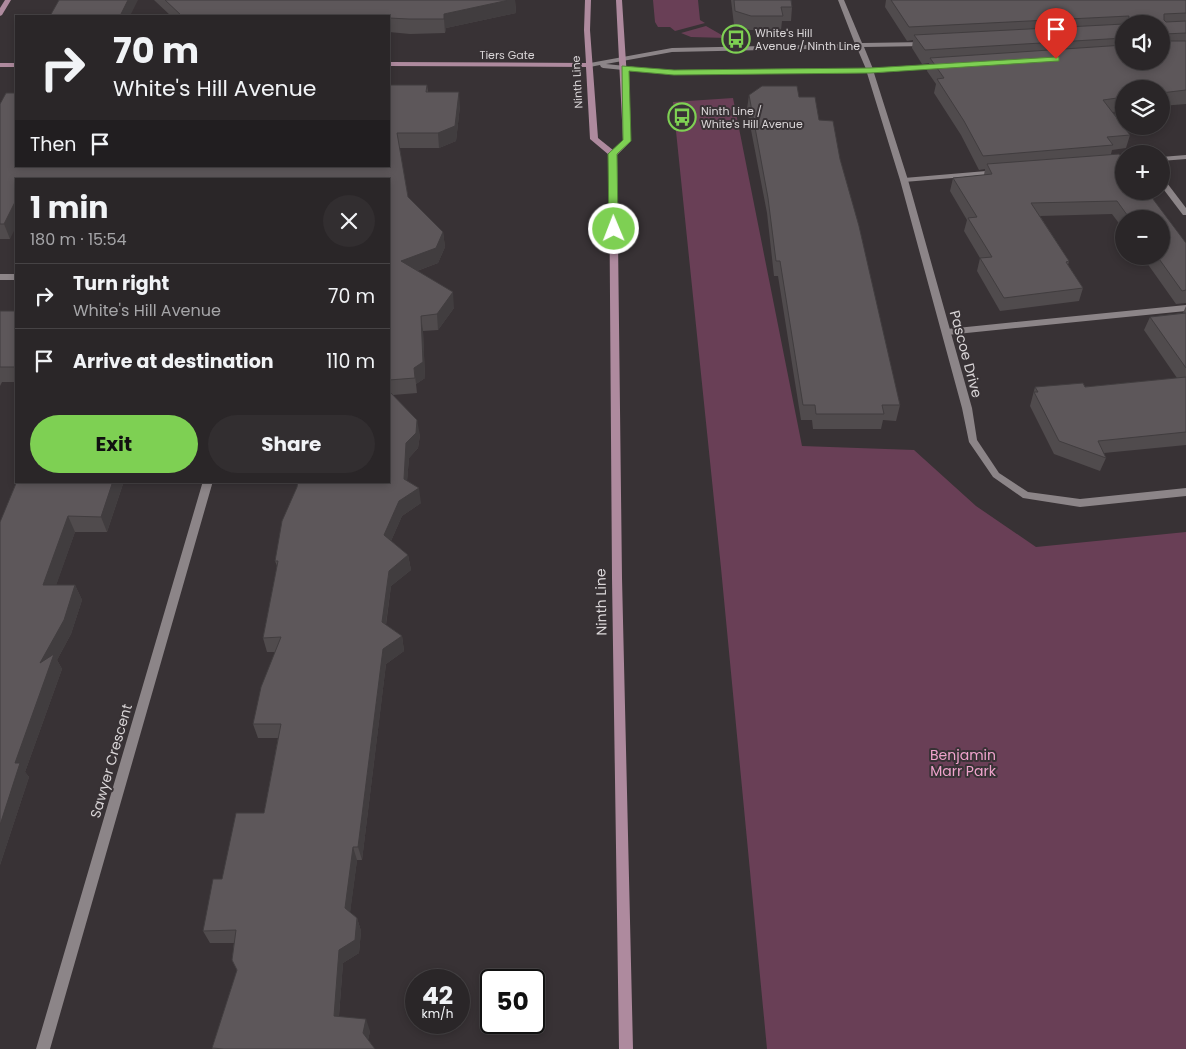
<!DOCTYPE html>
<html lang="en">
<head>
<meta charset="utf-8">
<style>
	body { margin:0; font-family:Poppins,sans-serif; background:#322e30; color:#f1f3f6; height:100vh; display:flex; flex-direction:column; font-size:19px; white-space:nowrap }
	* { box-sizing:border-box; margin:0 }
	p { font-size:16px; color:#a5a5a8 }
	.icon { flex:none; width:28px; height:28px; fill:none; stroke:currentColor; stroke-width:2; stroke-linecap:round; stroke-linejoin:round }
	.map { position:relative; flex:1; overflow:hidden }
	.panel { position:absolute; left:15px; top:178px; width:375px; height:305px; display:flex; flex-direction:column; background:#2a2628; border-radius:0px; box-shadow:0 2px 8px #0003,0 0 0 1px #464345 }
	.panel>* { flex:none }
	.top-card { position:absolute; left:15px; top:15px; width:375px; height:152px; border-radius:0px; box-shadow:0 2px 8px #0003,0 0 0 1px #464345; background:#2a2628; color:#f1f3f6; overflow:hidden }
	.controls { position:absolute; left:1115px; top:15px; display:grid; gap:10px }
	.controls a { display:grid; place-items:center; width:55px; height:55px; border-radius:50%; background:#2a2628; box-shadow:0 2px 8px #0003,0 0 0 1px #464345; font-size:25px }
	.speed { position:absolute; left:405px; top:969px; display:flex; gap:10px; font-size:25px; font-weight:700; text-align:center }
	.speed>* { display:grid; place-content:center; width:65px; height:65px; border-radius:50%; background:#2a2628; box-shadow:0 2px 8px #0003,0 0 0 1px #464345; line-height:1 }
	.speed small { font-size:12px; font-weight:400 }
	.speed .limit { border:2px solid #111; border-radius:8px; background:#fff; color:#111 }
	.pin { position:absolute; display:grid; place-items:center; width:42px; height:42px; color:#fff; margin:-51px -21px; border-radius:50% 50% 50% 0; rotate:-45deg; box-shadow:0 0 5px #0007 }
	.pin .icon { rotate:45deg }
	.me { position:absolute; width:55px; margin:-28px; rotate:359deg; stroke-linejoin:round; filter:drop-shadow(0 0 4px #0008) }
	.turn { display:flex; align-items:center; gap:18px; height:105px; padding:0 15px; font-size:22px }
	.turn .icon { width:65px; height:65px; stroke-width:2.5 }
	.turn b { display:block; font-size:35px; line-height:42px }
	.then { display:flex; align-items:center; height:48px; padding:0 15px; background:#0003; gap:10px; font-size:19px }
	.round { display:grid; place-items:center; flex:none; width:52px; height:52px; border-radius:26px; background:#322e30 }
	.headline { display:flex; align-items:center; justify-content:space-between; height:85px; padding:0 15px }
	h1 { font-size:30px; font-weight:700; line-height:38px }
	.button { display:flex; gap:10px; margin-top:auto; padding:10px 15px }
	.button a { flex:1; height:58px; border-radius:30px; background:#7ed053; color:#111; font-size:20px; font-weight:700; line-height:58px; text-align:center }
	.button a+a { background:#322e30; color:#f1f3f6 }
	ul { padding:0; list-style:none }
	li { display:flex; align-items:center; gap:15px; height:65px; padding:0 15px; border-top:1px solid #464345 }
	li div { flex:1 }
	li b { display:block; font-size:19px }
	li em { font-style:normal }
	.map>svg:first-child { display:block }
	.green { fill:#693f56 }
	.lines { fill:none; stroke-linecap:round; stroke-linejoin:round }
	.lane { fill:#8c8588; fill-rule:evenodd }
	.street { fill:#8c8588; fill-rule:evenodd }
	.secondary { fill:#ae8a9e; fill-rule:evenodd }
	.wall { fill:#504b4d; fill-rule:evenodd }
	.shaded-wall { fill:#413d3f }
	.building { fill:#5d575a; stroke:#413d3f }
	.route { fill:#7ed053; stroke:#528736 }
	.labels { text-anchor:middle; stroke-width:4; stroke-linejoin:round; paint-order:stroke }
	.far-poi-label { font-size:11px; fill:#dad6d8; stroke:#383235; text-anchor:start }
	.far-street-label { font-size:11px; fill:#dad6d8; stroke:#383235 }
	.street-label { font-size:14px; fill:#dad6d8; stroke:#383235 }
	.park-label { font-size:14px; fill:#efa3cc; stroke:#383235 }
</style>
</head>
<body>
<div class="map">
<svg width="1186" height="1049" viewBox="0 0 1186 1049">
	<rect width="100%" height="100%" fill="#383235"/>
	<path class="green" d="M 653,0 L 698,0 L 700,20 L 705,23 L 675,31 L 670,27 L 658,27 L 655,22 Z
		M 706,26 L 727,38 L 691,37 L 681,33 Z
		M 733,98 L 802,446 L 914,450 L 976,506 L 1036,547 L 1186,532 L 1186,1049 L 767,1049 L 721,568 L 673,102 Z"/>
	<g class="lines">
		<path class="lane" d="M 1186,155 L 1186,159 L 1161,161 L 1161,157 Z
			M 998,170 L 1002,172 L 1001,174 L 904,182 L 900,180 L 904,178 Z
			M 1161,179 L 1164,179 L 1186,208 L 1186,215 L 1183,215 L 1161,186 Z
			M 1186,305 L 1186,311 L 947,335 L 943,332 L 947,329 Z"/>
		<path class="street" d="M 838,0 L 844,0 L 862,43 L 926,42 L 929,44 L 926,46 L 864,47 L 873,69 L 941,64 L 944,66 L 941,68 L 874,73 L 908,180 L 972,408 L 977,440 L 999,473 L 1028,492 L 1080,499 L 1186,488 L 1186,496 L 1080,507 L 1023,498 L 993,477 L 969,442 L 962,408 L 900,180 L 867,73 L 674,75 L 603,68 L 601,67 L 600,65 L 590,67 L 587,65 L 590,63 L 672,48 L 855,44 ZM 857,48 L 866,69 L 674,71 L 606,64 L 672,52 Z
			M 0,274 L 16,274 L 16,280 L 0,280 Z
			M 203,481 L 213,481 L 50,1049 L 36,1049 Z"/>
		<path class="secondary" d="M 5,0 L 11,0 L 2,15 L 0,16 L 0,8 Z
			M 585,0 L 591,0 L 590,30 L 598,138 L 613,150 L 623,140 L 616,0 L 622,0 L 631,141 L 617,155 L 622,578 L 633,1049 L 619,1049 L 612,578 L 609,155 L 590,139 L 586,67 L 389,66 L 389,62 L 586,63 L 584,30 Z
			M 0,63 L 16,63 L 16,67 L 0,67 Z"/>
	</g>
	<path class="wall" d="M 154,0 L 515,0 L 516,13 L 446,28 L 445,33 L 410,34 L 389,32 L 389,16 L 171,16 Z
		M 731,0 L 791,0 L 792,7 L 791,21 L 782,21 L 781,30 L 750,30 L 734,25 Z
		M 886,0 L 1186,0 L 1186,104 L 1161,106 L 1161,89 L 1124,89 L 1124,110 L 1113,112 L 1130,135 L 1126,148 L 1112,150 L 1111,154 L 1186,243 L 1186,303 L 1176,304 L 1142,256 L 1161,256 L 1161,219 L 1124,219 L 1124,230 L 1112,214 L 1040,216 L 1069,261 L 1068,265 L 1083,288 L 1079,301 L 1000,311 L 977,271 L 980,258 L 964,231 L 967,220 L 950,191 L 953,178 L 984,175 L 985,169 L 979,170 L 961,135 L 934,93 L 936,84 L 927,71 L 929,63 L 922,64 L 912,48 L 913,40 L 907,41 L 885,7 ZM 1124,24 L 1161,61 L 1124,61 Z
		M 389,85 L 427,85 L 428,92 L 460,106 L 456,141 L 439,148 L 399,148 L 408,197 L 443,232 L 445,247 L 438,263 L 417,271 L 454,308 L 438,330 L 423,331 L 425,378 L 416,384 L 417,393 L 393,395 L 420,435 L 418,448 L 409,458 L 407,481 L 421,503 L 402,516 L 391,541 L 408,555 L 411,570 L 391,586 L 386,625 L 402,636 L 404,651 L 386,664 L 362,860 L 357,860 L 350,912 L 357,918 L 361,931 L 359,953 L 343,963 L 339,1016 L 370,1031 L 368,1040 L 375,1049 L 213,1049 L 212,1048 L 237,970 L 232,960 L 234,943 L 210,943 L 203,931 L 222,879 L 264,813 L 278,738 L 258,738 L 253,724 L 275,652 L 267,652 L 263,638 L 277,566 L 275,561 L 389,481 L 389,179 L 16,179 L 10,239 L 0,239 L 0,104 L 16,166 Z
		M 749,95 L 799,97 L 819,120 L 840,159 L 900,405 L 896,421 L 883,420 L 881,429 L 813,429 L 812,420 L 801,420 L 778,276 L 774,276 L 767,213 L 747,109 Z
		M 1186,306 L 1186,445 L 1104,453 L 1106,458 L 1100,471 L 1054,454 L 1030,406 L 1035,387 L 1085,387 L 1177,378 L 1144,330 L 1150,317 L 1183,313 Z
		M 0,311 L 16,311 L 16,382 L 2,382 L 0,386 Z
		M 124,481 L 107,532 L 75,532 L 56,585 L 75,585 L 82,600 L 71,634 L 57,660 L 62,669 L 25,772 L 29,777 L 0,865 L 0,522 Z"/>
	<path class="shaded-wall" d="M 128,0 L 138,0 L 130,16 L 120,16 Z
		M 509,0 L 515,0 L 516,13 L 446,28 L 445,33 L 444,19 L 444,14 Z
		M 459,92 L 460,106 L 456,141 L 439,148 L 438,133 Z
		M 16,200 L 16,227 L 10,239 L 4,224 Z
		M 443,232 L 445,247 L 438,263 L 403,276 L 401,261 Z
		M 453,292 L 454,308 L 438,330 L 437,314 Z
		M 421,316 L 423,331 L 425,378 L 416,384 L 414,368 Z
		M 417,420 L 420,435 L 418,448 L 409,458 L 406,494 L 404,479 L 406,443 Z
		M 113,481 L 124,481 L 107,532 L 101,517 Z
		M 419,488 L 421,503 L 402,516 L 387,550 L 384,535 L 399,501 Z
		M 68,516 L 75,532 L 51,600 L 43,585 Z
		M 408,555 L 411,570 L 391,586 L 384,637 L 382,622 L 389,571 Z
		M 75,585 L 82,600 L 71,634 L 57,660 L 62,669 L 25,772 L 29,777 L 0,865 L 0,825 L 40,663 Z
		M 402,636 L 404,651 L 386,664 L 362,860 L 358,847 L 383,649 Z
		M 353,847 L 357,860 L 349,921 L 345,908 Z
		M 357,918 L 361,931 L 359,953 L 343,963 L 338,1027 L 334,1016 L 339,950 Z
		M 366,1019 L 370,1031 L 367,1045 L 363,1033 Z"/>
	<path class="building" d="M 59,0 L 128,0 L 120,16 L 50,16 Z
		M 165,0 L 509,0 L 444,14 L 444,19 L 409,19 L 389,18 L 389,16 L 182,16 Z
		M 734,0 L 791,0 L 792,7 L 781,7 L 783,16 L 751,16 L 735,11 Z
		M 891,0 L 1186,0 L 1186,13 L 1164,14 L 1164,20 L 1166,22 L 1186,21 L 1186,33 L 1164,34 L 1164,40 L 1166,41 L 1186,41 L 1186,90 L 1161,93 L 1161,89 L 1124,89 L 1124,97 L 1103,100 L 1130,135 L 1107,137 L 1113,145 L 983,156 L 964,121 L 937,79 L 944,78 L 930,58 L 1124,45 L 1124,61 L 1161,61 L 1161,24 L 1125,24 L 1128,24 L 1129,16 L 909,27 Z
		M 1124,24 L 1124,38 L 925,50 L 914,35 Z
		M 389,85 L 427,85 L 426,92 L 459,92 L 455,126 L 438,133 L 397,133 L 408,197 L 443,232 L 436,248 L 401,261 L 453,292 L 437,314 L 421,316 L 423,362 L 414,368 L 415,378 L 389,380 L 389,179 L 16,179 L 16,200 L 4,224 L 0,224 L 0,104 L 6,93 L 16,93 L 16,166 L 389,166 Z
		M 762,86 L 797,86 L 799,97 L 815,97 L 819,120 L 833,121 L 840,159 L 859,226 L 900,405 L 882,405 L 884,414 L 816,414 L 815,405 L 803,405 L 780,261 L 776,261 L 768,198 L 749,95 Z
		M 1119,154 L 1124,160 L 1124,191 L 1147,191 L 1186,243 L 1186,290 L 1182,291 L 1157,256 L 1161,256 L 1161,219 L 1130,219 L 1117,201 L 1031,203 L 1069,261 L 1066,262 L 1083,288 L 1004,298 L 980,258 L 992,257 L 968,218 L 977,217 L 953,178 L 992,174 L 987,164 Z
		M 0,311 L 16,311 L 16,367 L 0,367 Z
		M 1186,313 L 1186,368 L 1150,317 Z
		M 1186,377 L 1186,432 L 1098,441 L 1106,458 L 1059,441 L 1034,392 L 1038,392 L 1035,387 L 1083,383 L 1085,387 Z
		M 389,391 L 417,420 L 416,433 L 406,443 L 404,479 L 419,488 L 399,501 L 384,535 L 408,555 L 389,571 L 382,622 L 402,636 L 383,649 L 358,847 L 353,847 L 345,908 L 357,918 L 355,940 L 339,950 L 334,1016 L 366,1019 L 363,1033 L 375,1049 L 224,1049 L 212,1048 L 237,970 L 232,960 L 236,930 L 203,931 L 213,879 L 222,879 L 236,813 L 264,813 L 281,724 L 253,724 L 261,687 L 281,637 L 263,638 L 278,561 L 275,561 L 282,521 L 297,487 L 298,481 L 389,481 Z
		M 17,481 L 113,481 L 101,517 L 68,516 L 43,585 L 75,585 L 64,620 L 40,663 L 54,654 L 15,763 L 20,763 L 0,825 L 0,522 Z"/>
	<path class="route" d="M 1056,57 L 1059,57 L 1059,61 L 870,73 L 674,75 L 629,71 L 631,141 L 617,154 L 618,229 L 614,232 L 609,229 L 608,154 L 623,140 L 622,66 L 674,70 L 870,68 Z"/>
	<defs>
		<g id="bus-ring" transform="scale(1.4375)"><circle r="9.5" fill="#383235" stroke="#7ed053" stroke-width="1.5"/><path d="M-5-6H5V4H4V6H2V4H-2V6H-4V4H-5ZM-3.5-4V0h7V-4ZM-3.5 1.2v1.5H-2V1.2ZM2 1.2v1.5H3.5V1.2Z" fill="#7ed053"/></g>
	</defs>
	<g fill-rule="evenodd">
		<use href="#bus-ring" x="736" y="39"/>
		<use href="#bus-ring" x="682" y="117"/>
	</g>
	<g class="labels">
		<g class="far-poi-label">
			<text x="755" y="37">White's Hill<tspan x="755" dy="13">Avenue / Ninth Line</tspan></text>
			<text x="701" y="115">Ninth Line /<tspan x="701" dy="13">White's Hill Avenue</tspan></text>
		</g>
		<g class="far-street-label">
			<text x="507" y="59">Tiers Gate</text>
			<text transform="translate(577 82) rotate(-93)" y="4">Ninth Line</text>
		</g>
		<g class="street-label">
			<text transform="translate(966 354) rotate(75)" y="5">Pascoe Drive</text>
			<text transform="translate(601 602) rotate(-91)" y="5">Ninth Line</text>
			<text transform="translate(111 761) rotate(-74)" y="5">Sawyer Crescent</text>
		</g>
		<g class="park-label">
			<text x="963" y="760">Benjamin<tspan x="963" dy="16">Marr Park</tspan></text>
		</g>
	</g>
</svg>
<div class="controls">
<a><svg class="icon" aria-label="sound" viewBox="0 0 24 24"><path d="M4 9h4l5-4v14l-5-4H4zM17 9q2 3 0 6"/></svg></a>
<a><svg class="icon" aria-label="layers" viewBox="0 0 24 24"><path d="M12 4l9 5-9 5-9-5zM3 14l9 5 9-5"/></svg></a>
<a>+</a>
<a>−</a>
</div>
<div class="speed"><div>42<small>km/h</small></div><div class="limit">50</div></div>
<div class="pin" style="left:1056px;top:59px;background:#d93025"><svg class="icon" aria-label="arrive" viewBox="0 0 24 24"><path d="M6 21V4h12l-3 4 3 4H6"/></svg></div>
<svg class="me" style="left:614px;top:229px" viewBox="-20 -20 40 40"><circle r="17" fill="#7ed053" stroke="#fff" stroke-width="3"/><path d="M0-11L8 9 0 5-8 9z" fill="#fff"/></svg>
<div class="top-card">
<div class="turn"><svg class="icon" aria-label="right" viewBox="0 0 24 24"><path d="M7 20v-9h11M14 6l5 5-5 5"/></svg><div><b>70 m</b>White's Hill Avenue</div></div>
<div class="then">Then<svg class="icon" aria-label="arrive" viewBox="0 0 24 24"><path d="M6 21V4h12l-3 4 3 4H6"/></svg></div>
</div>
<section class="panel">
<div class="headline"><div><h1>1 min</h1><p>180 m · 15:54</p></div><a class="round"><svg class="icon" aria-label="close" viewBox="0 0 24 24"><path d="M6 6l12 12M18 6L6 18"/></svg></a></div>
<ul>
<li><svg class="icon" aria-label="right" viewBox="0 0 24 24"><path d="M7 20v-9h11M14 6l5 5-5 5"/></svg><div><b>Turn right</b><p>White's Hill Avenue</p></div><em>70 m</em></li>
<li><svg class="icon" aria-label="arrive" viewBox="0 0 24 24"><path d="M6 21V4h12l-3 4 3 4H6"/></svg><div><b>Arrive at destination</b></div><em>110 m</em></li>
</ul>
<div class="button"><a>Exit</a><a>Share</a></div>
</section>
</div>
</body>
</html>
